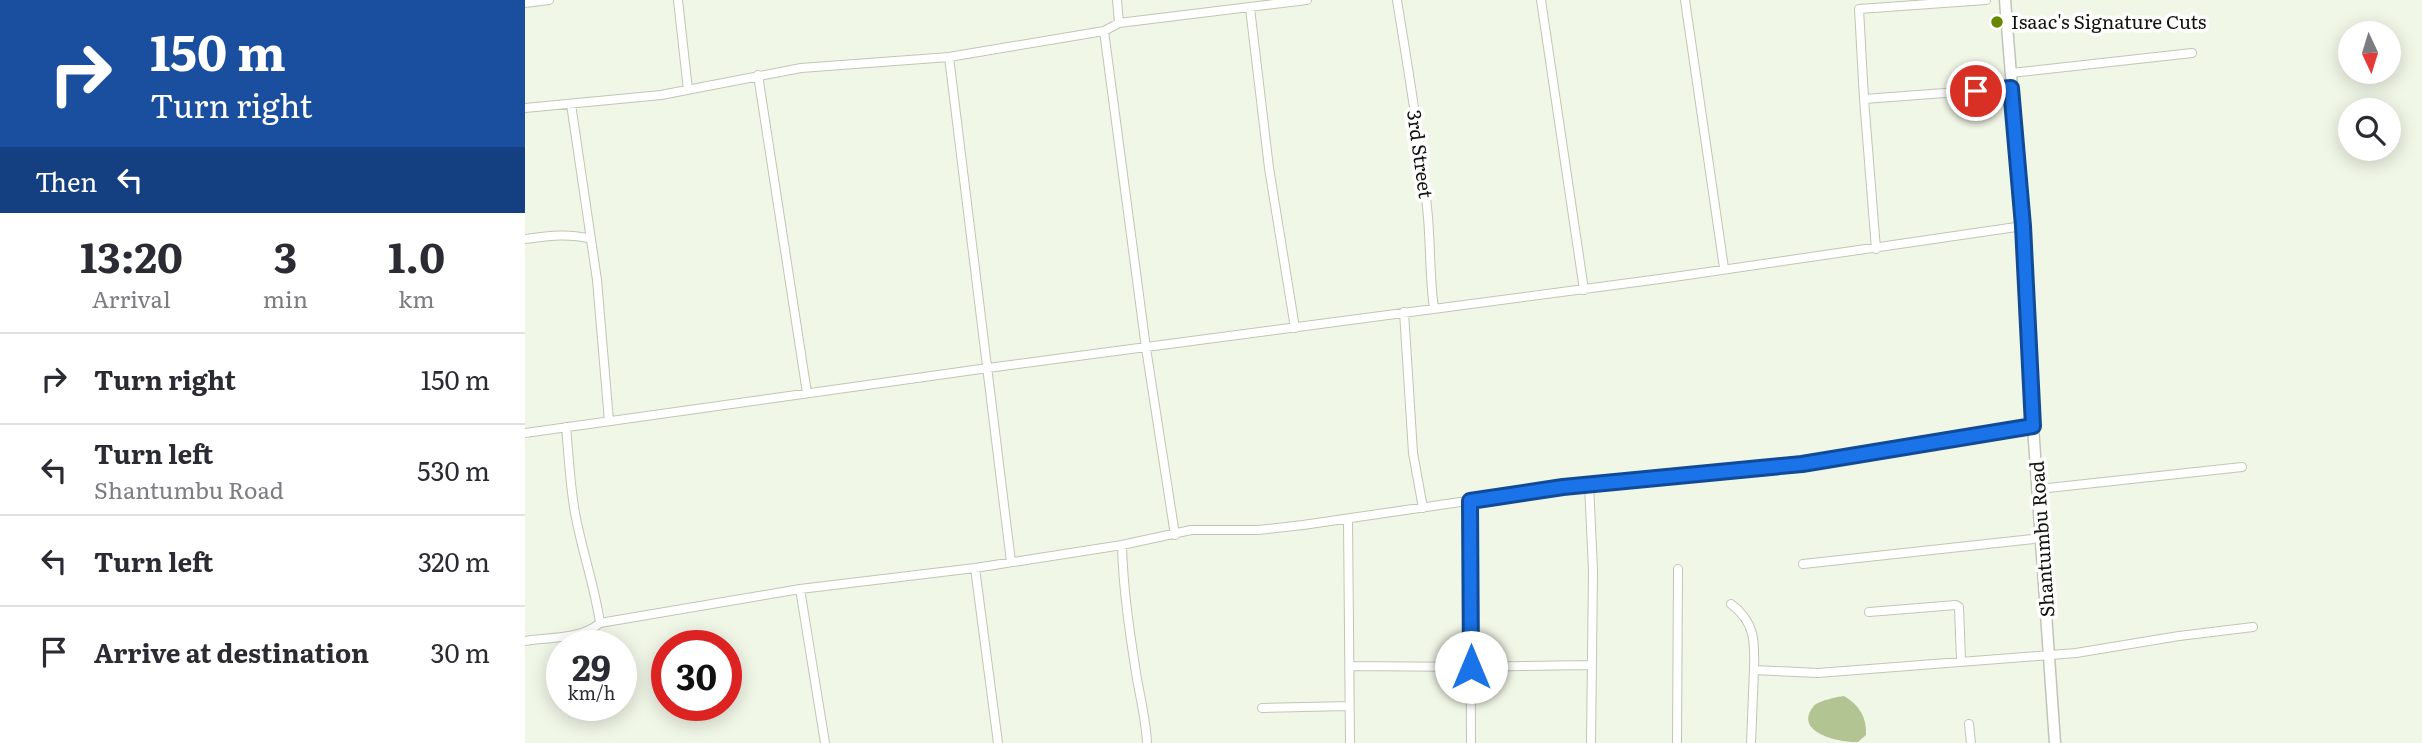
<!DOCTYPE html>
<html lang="en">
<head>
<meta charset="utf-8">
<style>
	body { margin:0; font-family:Literata,serif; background:#f2f2f3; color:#2b2b33; height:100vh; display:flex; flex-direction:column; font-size:26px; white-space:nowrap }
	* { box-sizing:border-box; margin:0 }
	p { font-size:23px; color:#7c7c81 }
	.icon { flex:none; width:38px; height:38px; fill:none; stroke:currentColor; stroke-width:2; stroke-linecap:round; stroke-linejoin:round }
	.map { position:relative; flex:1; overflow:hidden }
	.sheet { display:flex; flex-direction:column; background:#fff; width:525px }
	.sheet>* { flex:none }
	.banner { background:#1a4fa0; color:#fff; overflow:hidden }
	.needle { width:46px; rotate:176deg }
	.buttons { position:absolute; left:1813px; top:21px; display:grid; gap:14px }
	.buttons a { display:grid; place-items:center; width:63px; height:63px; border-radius:50%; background:#fff; box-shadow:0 4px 18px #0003; font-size:35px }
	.speed { position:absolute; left:21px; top:630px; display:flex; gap:14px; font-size:35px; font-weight:700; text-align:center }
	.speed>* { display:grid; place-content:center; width:91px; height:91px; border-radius:50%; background:#fff; box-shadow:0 4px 18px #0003; line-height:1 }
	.speed small { font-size:18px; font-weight:400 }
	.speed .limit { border:10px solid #d22; background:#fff; color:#111 }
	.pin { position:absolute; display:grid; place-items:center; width:60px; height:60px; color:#fff; margin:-30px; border:4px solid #fff; border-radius:50%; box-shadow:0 2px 7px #0007 }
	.me { position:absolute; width:77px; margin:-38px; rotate:0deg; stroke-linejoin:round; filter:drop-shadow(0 0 5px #0008) }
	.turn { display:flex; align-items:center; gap:24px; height:147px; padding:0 35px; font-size:32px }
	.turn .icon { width:91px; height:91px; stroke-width:2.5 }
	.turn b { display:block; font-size:49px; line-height:60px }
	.then { display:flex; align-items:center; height:66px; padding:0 35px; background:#0003; gap:14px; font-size:26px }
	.eta { display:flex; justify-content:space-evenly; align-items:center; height:119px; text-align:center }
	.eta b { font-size:42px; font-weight:700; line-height:49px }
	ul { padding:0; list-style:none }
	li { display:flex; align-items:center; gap:21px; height:91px; padding:0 35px; border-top:2px solid #e1e1e2 }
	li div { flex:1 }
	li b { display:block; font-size:26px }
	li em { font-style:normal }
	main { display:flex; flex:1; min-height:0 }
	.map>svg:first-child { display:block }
	.water { fill:#b3c493 }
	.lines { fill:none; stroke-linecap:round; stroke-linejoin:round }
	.street-casing { stroke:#c0c6b6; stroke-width:10 }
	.secondary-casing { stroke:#c0c6b6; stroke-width:13 }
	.street { stroke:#fff; stroke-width:8 }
	.secondary { stroke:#fff; stroke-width:10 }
	.route-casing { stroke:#114b97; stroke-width:18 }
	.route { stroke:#1a73e8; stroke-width:12 }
	.poi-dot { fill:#688700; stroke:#fff; stroke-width:2.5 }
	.labels { text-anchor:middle; stroke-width:7; stroke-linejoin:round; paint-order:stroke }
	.poi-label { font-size:19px; fill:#12140f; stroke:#fff; text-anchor:start }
	.street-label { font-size:19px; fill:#12140f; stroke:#fff }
</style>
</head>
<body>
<main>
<section class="sheet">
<div class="banner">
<div class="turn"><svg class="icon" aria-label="right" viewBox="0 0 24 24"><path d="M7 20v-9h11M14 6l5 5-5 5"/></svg><div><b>150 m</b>Turn right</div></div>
<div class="then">Then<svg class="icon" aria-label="left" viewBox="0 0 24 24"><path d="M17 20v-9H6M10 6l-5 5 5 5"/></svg></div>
</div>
<div class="eta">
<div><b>13:20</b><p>Arrival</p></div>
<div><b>3</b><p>min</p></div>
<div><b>1.0</b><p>km</p></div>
</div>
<ul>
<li><svg class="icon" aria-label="right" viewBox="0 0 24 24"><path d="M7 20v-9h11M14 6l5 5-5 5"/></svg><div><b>Turn right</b></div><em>150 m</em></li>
<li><svg class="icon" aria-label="left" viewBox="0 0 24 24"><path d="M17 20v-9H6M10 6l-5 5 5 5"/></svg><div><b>Turn left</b><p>Shantumbu Road</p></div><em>530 m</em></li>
<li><svg class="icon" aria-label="left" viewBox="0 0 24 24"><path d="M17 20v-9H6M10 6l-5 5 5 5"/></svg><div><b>Turn left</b></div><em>320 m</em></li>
<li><svg class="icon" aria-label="arrive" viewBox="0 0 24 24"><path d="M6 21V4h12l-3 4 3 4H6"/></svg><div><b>Arrive at destination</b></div><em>30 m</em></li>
</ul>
</section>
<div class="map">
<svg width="1897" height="743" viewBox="0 0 1897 743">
	<rect width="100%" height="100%" fill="#f1f7e7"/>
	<path class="water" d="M 1319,696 C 1334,705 1342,717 1341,735 L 1333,742 C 1316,743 1268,733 1288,707 C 1291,701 1312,697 1319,696 Z"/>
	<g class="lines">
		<g class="street-casing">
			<path id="street" d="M 153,0 L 163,90
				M 592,0 L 594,23
				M 872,0 C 883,69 895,137 902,207 C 906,241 904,274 909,308
				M 1016,0 L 1059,290
				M 1160,0 L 1199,268
				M 0,3 L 24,0
				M 725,8 L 744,168 L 770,328
				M 579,31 L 621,348 L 650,535
				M 1486,73 L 1667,53
				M 233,75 L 282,393
				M 1339,99 L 1487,88
				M 46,104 L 72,280 L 84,421
				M 0,108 L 136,95 L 276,68 L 424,57
				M 0,239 C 24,236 43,233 66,239
				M 1351,249 L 1339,99 L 1334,9 L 1461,0
				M 879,312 L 888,453 L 898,508
				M 41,427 C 44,457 45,489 51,518 C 58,554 70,588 75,623
				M 0,433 L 463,368 L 1142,278 L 1498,226
				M 1064,484 L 1068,570 L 1066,743
				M 1514,489 L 1717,467
				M 945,501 L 946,743
				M 823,519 L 825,743
				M 597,545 C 598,589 605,635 612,679 C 616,701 621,721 622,743
				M 486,562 L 424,57 L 579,31 L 594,23 L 782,0
				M 1278,564 L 1517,538
				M 450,568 L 473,743
				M 275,589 L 300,743
				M 1206,604 C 1230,622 1230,641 1229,670 L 1293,673 L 1551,653 L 1654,636 L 1728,627
				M 1344,612 L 1431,605 L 1434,607 L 1436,660
				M 0,641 C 24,637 55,640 75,623 L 275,589 L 450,568 L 597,545 L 666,530 L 733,530 L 778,525 L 1038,487 L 1277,464 L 1508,426
				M 825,666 L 946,667 L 1066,665
				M 737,708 L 824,706
				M 1444,724 L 1446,743
				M 1152,743 L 1153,569
				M 1226,743 L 1229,670"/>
		</g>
		<g class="secondary-casing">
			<path id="secondary" d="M 1480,0 L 1498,226 L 1508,426 L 1530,743"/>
		</g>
		<use href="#street" class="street"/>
		<use href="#secondary" class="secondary"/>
	</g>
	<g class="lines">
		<g class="route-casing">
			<path id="route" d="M 946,667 L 945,501 L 1038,487 L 1277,464 L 1508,426 L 1498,226 L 1486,88 L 1451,91"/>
		</g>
		<use href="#route" class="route"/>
	</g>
	<circle class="poi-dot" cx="1472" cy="22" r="7"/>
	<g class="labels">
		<g class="poi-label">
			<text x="1486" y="29">Isaac's Signature Cuts</text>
		</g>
		<g class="street-label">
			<text transform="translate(895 154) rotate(82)" y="7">3rd Street</text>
			<text transform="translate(1517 539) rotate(-94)" y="7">Shantumbu Road</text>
		</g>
	</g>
</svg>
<div class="buttons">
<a><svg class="needle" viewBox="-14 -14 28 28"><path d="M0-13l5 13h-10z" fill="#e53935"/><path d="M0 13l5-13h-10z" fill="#7c7c81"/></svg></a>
<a><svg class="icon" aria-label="search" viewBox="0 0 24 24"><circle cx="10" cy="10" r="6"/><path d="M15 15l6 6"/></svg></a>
</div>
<div class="speed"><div>29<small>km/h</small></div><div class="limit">30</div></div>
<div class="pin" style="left:1451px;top:91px;background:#d93025"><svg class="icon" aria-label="arrive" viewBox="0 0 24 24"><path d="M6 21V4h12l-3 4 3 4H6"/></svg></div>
<svg class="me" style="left:946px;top:667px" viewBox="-20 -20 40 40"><circle r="19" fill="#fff"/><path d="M0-13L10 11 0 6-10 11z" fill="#1a73e8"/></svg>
</div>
</main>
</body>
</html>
